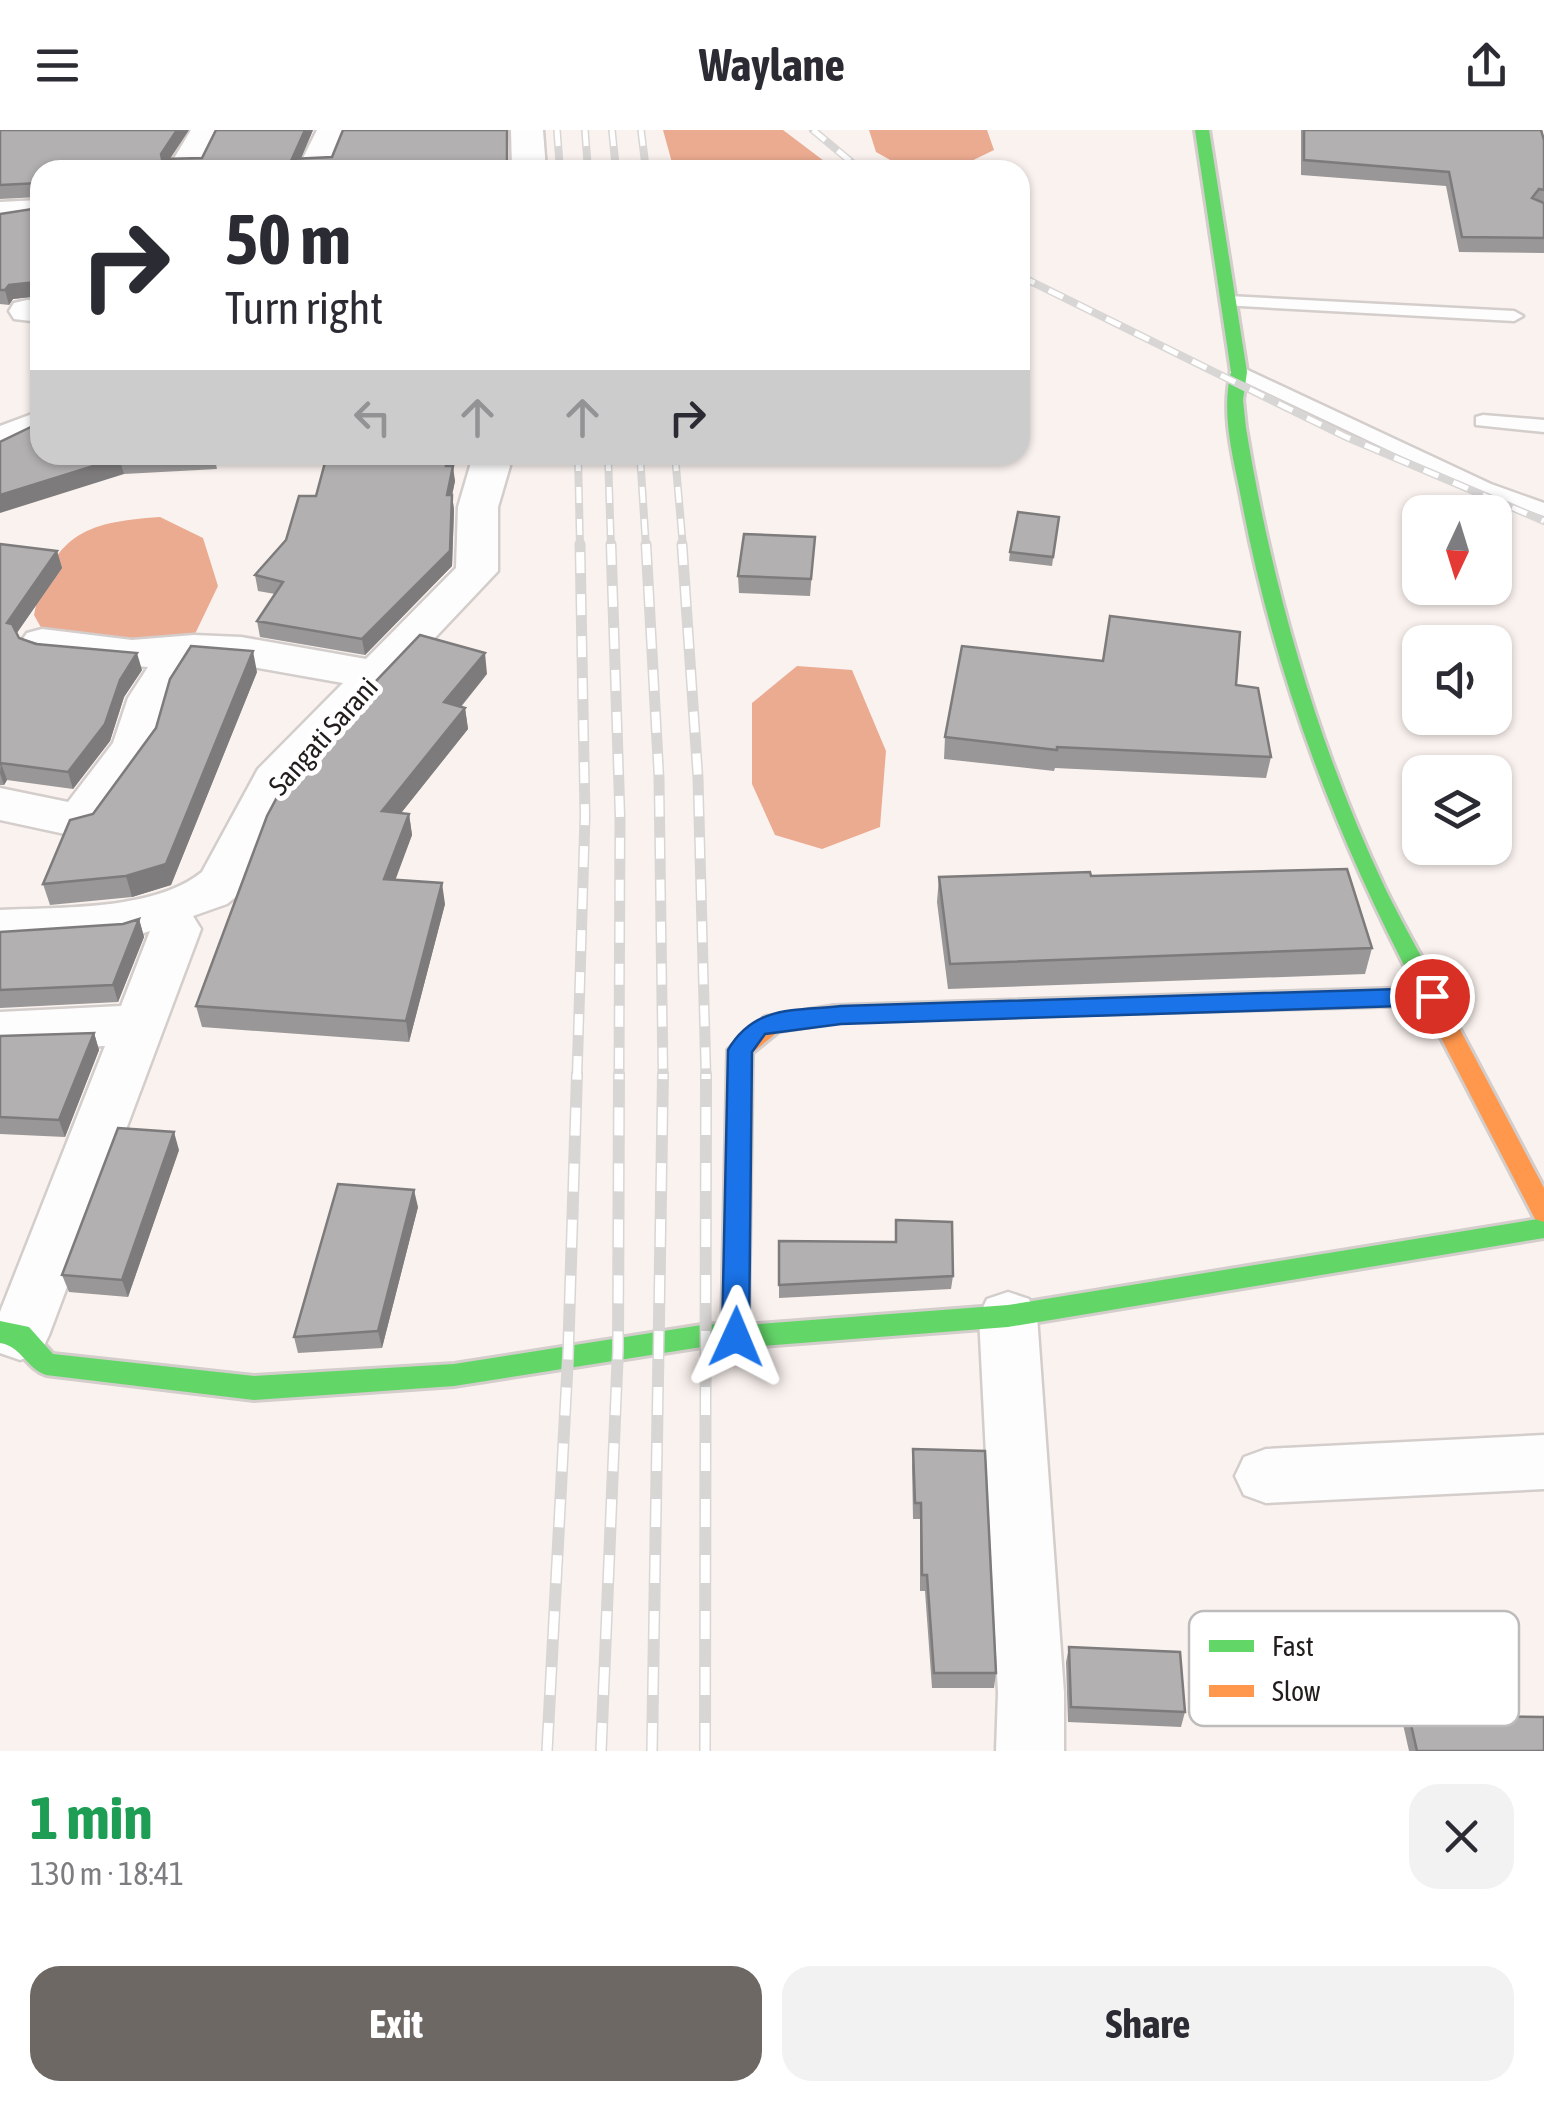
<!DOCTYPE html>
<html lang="en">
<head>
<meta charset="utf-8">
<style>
	body { margin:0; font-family:"Asap Condensed",sans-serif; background:#f2f2f3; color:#2b2b33; height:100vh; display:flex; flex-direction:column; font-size:38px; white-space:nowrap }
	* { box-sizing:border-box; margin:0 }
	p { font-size:32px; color:#7c7c81 }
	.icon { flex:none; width:55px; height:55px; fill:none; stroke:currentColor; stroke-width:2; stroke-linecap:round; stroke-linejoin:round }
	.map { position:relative; height:1621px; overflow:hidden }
	.panel { display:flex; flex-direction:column; background:#fff; flex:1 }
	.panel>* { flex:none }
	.top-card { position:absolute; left:30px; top:30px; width:1000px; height:305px; border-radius:30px; box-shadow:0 2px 8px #0004; background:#fff; color:#2b2b33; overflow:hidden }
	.needle { width:65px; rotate:184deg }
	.fabs { position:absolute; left:1402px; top:365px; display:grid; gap:20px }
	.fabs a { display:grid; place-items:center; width:110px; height:110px; border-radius:20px; background:#fff; box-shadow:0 2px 8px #0004; font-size:50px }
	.pin { position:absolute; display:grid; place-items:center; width:85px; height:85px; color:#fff; margin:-42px; border:5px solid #fff; border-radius:50%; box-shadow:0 2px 10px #0007 }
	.me { position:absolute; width:110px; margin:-55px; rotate:1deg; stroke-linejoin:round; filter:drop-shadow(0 0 8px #0008) }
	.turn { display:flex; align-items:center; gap:35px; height:210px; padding:0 30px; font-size:45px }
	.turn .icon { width:130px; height:130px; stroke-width:2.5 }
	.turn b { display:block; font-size:70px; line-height:85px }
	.lanes { display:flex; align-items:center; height:95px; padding:0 30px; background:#0003; justify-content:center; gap:50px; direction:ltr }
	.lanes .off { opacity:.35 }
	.round { display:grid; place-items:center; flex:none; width:105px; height:105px; border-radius:30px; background:#f2f2f3 }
	.summary { display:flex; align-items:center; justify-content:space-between; height:170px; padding:0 30px }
	h1 { font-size:60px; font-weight:700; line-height:75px; color:#1e9e55 }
	.cta { display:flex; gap:20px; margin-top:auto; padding:20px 30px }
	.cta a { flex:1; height:115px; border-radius:30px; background:#6e6865; color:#fff; font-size:40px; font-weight:700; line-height:115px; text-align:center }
	.cta a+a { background:#f2f2f3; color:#2b2b33 }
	header { display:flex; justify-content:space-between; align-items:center; height:130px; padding:0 30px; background:#fff; font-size:45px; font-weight:700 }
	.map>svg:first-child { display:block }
	.water { fill:#ebab91 }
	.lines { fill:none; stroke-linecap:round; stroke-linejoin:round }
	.lane-casing { stroke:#d3cdcb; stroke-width:5 }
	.street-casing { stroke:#d3cdcb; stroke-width:5 }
	.fast-casing { stroke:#d3cdcb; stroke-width:6 }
	.slow-casing { stroke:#d3cdcb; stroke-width:6 }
	.lane { fill:#fefdfd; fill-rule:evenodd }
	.street { fill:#fefdfd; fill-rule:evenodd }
	.fast { fill:#63d668; fill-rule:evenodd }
	.slow { fill:#ff974d; fill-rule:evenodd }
	.rail-far2-casing { stroke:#d8d6d5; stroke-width:8 }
	.rail-far1-casing { stroke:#d8d6d5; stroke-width:11 }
	.rail-casing { stroke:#d8d6d5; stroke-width:12 }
	.rail-far2 { stroke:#fff; stroke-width:5; stroke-dasharray:16; stroke-linecap:butt }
	.rail-far1 { stroke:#fff; stroke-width:8; stroke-dasharray:21; stroke-linecap:butt }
	.rail { stroke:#fff; stroke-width:9; stroke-dasharray:28; stroke-linecap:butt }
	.wall { fill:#999797 }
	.shaded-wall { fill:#7d7b7b }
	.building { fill:#b2b0b0; stroke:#7d7b7b; stroke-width:2.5 }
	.route { fill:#1a73e8; stroke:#114b97; stroke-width:2.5 }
	.labels { text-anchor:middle; stroke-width:10; stroke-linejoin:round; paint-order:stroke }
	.street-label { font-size:28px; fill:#221d1b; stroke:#fff }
	.key { fill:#fff; stroke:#bdbbbb; stroke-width:2.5 }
	.key-label { font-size:28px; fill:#221d1b }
</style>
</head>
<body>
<header><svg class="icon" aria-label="menu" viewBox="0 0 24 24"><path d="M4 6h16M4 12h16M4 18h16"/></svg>Waylane<svg class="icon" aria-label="share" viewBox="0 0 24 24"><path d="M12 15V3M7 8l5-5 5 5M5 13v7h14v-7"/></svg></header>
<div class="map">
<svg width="1544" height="1621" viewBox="0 0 1544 1621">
	<rect width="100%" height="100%" fill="#faf2ef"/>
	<path class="water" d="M 663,0 L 783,0 L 836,40 L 674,40 Z
		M 869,0 L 987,0 L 994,20 L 959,37 L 908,40 L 876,22 Z
		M 160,387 L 203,408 L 218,456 L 194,506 L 128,518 L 44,503 L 34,485 C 52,406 82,392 160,387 Z
		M 797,536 L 852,540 L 886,621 L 880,697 L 822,719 L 775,705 L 752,654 L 752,573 Z"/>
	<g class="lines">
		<g class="lane-casing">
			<path id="lane" d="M 1228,166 L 1514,181 L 1523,186 L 1514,191 L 1222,175 L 1222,167 Z
				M 1239,236 L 1491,354 L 1544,373 L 1544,386 L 1477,362 L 1232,246 L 1230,242 Z
				M 1483,285 L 1544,290 L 1544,302 L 1476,295 L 1476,287 Z"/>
		</g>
		<g class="street-casing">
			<path id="street" d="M 191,0 L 223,0 L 201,40 L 167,40 Z
				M 317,0 L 349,0 L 331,40 L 297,40 Z
				M 511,0 L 543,0 L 546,40 L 512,40 Z
				M 40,70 L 40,90 L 14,91 L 0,96 L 0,72 Z
				M 27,170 L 40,170 L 40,192 L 14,189 L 9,181 L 14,173 Z
				M 40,281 L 40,307 L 0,323 L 0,296 Z
				M 469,325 L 509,325 L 510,336 L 498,377 L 498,441 L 293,658 L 238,765 L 227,774 L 193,786 L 201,799 L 49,1205 L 41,1222 L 20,1230 L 0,1223 L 0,1182 L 105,916 L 0,920 L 0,882 L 121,876 L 150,801 L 128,808 L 0,816 L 0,780 C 60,777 154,781 202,742 L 258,639 L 343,553 L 241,535 L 194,533 L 172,568 L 158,616 L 96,702 L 79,707 L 0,690 L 0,658 L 68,672 L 113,613 L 128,568 L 148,537 L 42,527 L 27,523 L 20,513 L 27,503 L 42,499 L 132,510 L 194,505 L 241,507 L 366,529 L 456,438 L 458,377 L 470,336 Z
				M 1008,1162 L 1029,1169 L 1037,1186 L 1064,1563 L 1064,1621 L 996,1621 L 998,1563 L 979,1186 L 987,1169 Z
				M 1544,1305 L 1544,1359 L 1266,1373 L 1244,1365 L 1235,1346 L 1244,1327 L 1266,1319 Z"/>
		</g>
		<g class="fast-casing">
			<path id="fast" d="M 1195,0 L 1209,0 L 1247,242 L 1243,270 L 1246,298 C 1272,456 1317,614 1385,758 C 1405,799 1429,839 1450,879 L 1446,885 L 1430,885 L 1424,875 L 826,891 L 822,885 L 826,879 L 834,876 L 1416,858 C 1335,705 1276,548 1243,378 C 1235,333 1220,287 1231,242 Z
				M 1544,1088 L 1544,1108 L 1008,1197 L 735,1218 L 708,1216 L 454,1256 L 254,1270 L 46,1245 C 26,1238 21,1216 0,1213 L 0,1191 L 29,1197 L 53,1224 L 254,1246 L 454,1234 L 708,1194 L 724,1195 L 735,1189 L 746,1195 L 1008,1175 Z"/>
		</g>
		<g class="slow-casing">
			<path id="slow" d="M 1438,870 L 1446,873 L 1544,1058 L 1544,1092 L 1535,1089 L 1426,879 L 1430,873 Z
				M 834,876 L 842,879 L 846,885 L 842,891 L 779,901 L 752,923 L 748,1200 L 744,1208 L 735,1211 L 726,1208 L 722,1200 L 728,920 L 765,887 Z"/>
		</g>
		<use href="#lane" class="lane"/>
		<use href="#street" class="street"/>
		<use href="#fast" class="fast"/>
		<use href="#slow" class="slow"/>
		<g class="rail-far2-casing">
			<path id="rail-far2" d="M 557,0 L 560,40
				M 585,0 L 588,40
				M 612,0 L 616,40
				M 641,0 L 646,40
				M 813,0 L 861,40
				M 1020,146 L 1344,306 L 1544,391
				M 578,325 L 580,417
				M 608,325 L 611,417
				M 640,325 L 646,417
				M 675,325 L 683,417"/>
		</g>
		<g class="rail-far1-casing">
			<path id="rail-far1" d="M 611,414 L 620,687 L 619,947
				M 646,414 L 659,648 L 663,947
				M 682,414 L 698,648 L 706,947
				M 577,947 L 585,686 L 580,414"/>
		</g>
		<g class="rail-casing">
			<path id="rail" d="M 547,1621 L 568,1227 L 577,944
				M 601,1621 L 618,1219 L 619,944
				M 652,1621 L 663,944
				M 705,1621 L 706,944"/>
		</g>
		<use href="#rail-far2" class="rail-far2"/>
		<use href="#rail-far1" class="rail-far1"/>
		<use href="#rail" class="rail"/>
	</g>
	<path class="wall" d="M 0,0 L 170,28 L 202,28 L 313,0 L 301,28 L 332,27 L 508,0 L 508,40 L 40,40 L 40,166 L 13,169 L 9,175 L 0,174 L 0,84 L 39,78 L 39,67 L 0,69 Z
		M 1301,0 L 1541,0 L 1544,10 L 1544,123 L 1459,122 L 1446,56 L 1301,45 Z
		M 40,325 L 214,325 L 217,339 L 124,344 Z
		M 451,336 L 455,351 L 452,365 L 454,380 L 452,436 L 365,525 L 260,507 L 257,491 L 275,464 L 258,461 L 255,445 L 286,410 L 316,366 Z
		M 1059,387 L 1052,436 L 1009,431 L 1010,422 Z
		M 815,407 L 810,466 L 739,463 L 738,446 Z
		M 0,414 L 57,421 L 62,438 L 16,504 L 19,508 L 142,540 L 124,567 L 110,611 L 73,659 L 7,650 L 4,655 L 0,655 Z
		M 257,542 L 171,755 L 132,767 L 50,775 L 43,754 Z
		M 487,544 L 461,577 L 465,578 L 468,599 L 401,683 L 409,684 L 412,705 L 395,749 L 445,774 L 409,912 L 202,897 L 196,876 Z
		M 1236,555 L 1271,627 L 1266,648 L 1055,638 L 1054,641 L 944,629 L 945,607 Z
		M 1091,746 L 1372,818 L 1365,844 L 948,859 L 937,772 L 939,747 Z
		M 139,789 L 144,807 L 118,872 L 0,878 L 0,802 L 123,794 Z
		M 94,903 L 99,920 L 65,1007 L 0,1004 L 0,906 Z
		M 179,1020 L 128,1167 L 69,1162 L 62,1145 Z
		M 418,1077 L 382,1218 L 298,1223 L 294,1207 Z
		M 779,1111 L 953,1146 L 951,1159 L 779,1168 Z
		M 913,1319 L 996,1543 L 994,1558 L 932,1558 L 925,1461 L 920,1461 L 920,1389 L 913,1389 L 912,1336 Z
		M 1392,1511 L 1462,1586 L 1544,1621 L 1409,1621 L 1387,1523 Z
		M 1069,1517 L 1185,1582 L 1181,1597 L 1068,1592 L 1066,1532 Z"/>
	<path class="shaded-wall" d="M 177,0 L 189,0 L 164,38 L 161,24 Z
		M 305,0 L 313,0 L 296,40 L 292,29 Z
		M 36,152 L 40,166 L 13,169 L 9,175 L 5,160 L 9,155 Z
		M 448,325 L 452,325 L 448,351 L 446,336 Z
		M 119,328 L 124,344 L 0,383 L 0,365 Z
		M 453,336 L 455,351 L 449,380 L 447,365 Z
		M 452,365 L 454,380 L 452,436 L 365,525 L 362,509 Z
		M 57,421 L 62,438 L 12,510 L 7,493 Z
		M 253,521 L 257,542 L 171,755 L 132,767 L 126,746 Z
		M 137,523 L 142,540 L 124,567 L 110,611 L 73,659 L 68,642 L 120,550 Z
		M 485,523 L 487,544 L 447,593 L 444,572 Z
		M 465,578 L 468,599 L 386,702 L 382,681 Z
		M 1,633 L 7,650 L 4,655 L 0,643 Z
		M 409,684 L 412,705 L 388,770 L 384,749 Z
		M 442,753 L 445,774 L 409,912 L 406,891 Z
		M 139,789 L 144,807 L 118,872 L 113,855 Z
		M 94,903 L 99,920 L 65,1007 L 59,990 Z
		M 174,1002 L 179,1020 L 128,1167 L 122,1150 Z
		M 414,1060 L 418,1077 L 382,1218 L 378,1201 Z"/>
	<path class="building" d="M 0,0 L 177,0 L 161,24 L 162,29 L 202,28 L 216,0 L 305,0 L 292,29 L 332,27 L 343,0 L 507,0 L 507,40 L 40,40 L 40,155 L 36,152 L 9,155 L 5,160 L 0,160 L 0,84 L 39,78 L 39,53 L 0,55 Z
		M 1304,0 L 1541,0 L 1544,10 L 1544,60 L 1539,59 L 1532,68 L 1544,73 L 1544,108 L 1462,107 L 1449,42 L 1304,30 Z
		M 39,285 L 40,325 L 170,325 L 119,328 L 0,365 L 0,312 L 37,294 Z
		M 327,325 L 448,325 L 446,336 L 453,336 L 447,365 L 452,365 L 450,421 L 362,509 L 257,491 L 283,452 L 255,445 L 286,410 L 299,366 L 316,366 Z
		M 1018,382 L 1059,387 L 1053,427 L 1010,422 Z
		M 744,404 L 815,407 L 811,449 L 738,446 Z
		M 0,414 L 57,421 L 7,493 L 12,494 L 19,508 L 36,514 L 137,523 L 120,550 L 105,594 L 68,642 L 1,633 L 0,635 Z
		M 1110,486 L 1240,502 L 1236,555 L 1258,558 L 1271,627 L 1057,617 L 1057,620 L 945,607 L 962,516 L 1103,531 Z
		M 420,505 L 485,523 L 444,572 L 465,578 L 382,681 L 409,684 L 384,749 L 442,753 L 406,891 L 196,876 L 267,686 L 292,639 Z
		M 191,516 L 253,521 L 166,734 L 126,746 L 43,754 L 70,690 L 93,684 L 156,598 L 170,549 Z
		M 1347,739 L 1372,818 L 950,834 L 939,747 L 1090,742 L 1091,746 Z
		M 139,789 L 113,855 L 0,860 L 0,802 L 123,794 Z
		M 94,903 L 59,990 L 0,987 L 0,906 Z
		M 118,998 L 174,1002 L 122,1150 L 62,1145 Z
		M 338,1054 L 414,1060 L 378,1201 L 294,1207 Z
		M 896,1090 L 952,1092 L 953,1146 L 779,1155 L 779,1111 L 896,1112 Z
		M 913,1319 L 985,1321 L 996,1543 L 934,1543 L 927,1445 L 922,1445 L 921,1373 L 915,1373 Z
		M 1444,1510 L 1462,1586 L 1544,1587 L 1544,1621 L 1417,1621 L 1392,1511 Z
		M 1069,1517 L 1180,1522 L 1185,1582 L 1071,1577 Z"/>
	<path class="route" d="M 1432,858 L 1444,866 L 1432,875 L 841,894 L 765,904 L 752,922 L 749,1207 L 745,1215 L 736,1218 L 726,1215 L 722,1207 L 728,920 C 754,875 795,881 841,876 Z"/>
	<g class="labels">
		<g class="street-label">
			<text transform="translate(323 606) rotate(-48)" y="10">Sangati Sarani</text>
		</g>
	</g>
	<rect x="1189" y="1481" width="330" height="115" rx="15" class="key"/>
	<rect x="1209" y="1510" width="45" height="12" fill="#63d668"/>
	<rect x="1209" y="1555" width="45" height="12" fill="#ff974d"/>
	<g class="key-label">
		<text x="1272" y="1526">Fast</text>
		<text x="1272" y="1571">Slow</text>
	</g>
</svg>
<div class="fabs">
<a><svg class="needle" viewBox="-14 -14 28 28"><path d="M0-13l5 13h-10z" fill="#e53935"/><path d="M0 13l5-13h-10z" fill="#7c7c81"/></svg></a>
<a><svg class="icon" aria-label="sound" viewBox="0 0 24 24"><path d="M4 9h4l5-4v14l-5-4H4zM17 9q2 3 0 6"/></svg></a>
<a><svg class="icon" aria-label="layers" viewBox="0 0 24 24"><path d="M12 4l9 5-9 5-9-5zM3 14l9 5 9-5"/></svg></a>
</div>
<div class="pin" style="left:1432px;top:866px;background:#d93025"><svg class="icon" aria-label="arrive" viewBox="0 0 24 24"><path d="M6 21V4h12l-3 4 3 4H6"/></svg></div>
<svg class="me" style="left:736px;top:1207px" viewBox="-20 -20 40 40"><path d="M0-17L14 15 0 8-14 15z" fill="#1a73e8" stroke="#fff" stroke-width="4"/></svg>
<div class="top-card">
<div class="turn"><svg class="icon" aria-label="right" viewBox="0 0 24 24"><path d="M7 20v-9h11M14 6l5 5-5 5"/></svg><div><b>50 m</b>Turn right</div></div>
<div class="lanes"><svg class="icon off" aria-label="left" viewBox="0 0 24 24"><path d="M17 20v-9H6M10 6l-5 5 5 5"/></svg><svg class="icon off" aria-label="ahead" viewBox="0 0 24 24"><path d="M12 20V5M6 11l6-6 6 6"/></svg><svg class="icon off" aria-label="ahead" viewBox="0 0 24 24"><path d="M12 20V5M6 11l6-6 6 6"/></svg><svg class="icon" aria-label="right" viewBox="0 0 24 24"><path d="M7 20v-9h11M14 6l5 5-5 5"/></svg></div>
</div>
</div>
<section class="panel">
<div class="summary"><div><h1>1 min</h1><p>130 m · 18:41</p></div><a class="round"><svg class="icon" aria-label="close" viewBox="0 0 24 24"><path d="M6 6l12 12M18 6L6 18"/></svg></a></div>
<div class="cta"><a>Exit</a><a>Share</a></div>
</section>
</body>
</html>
